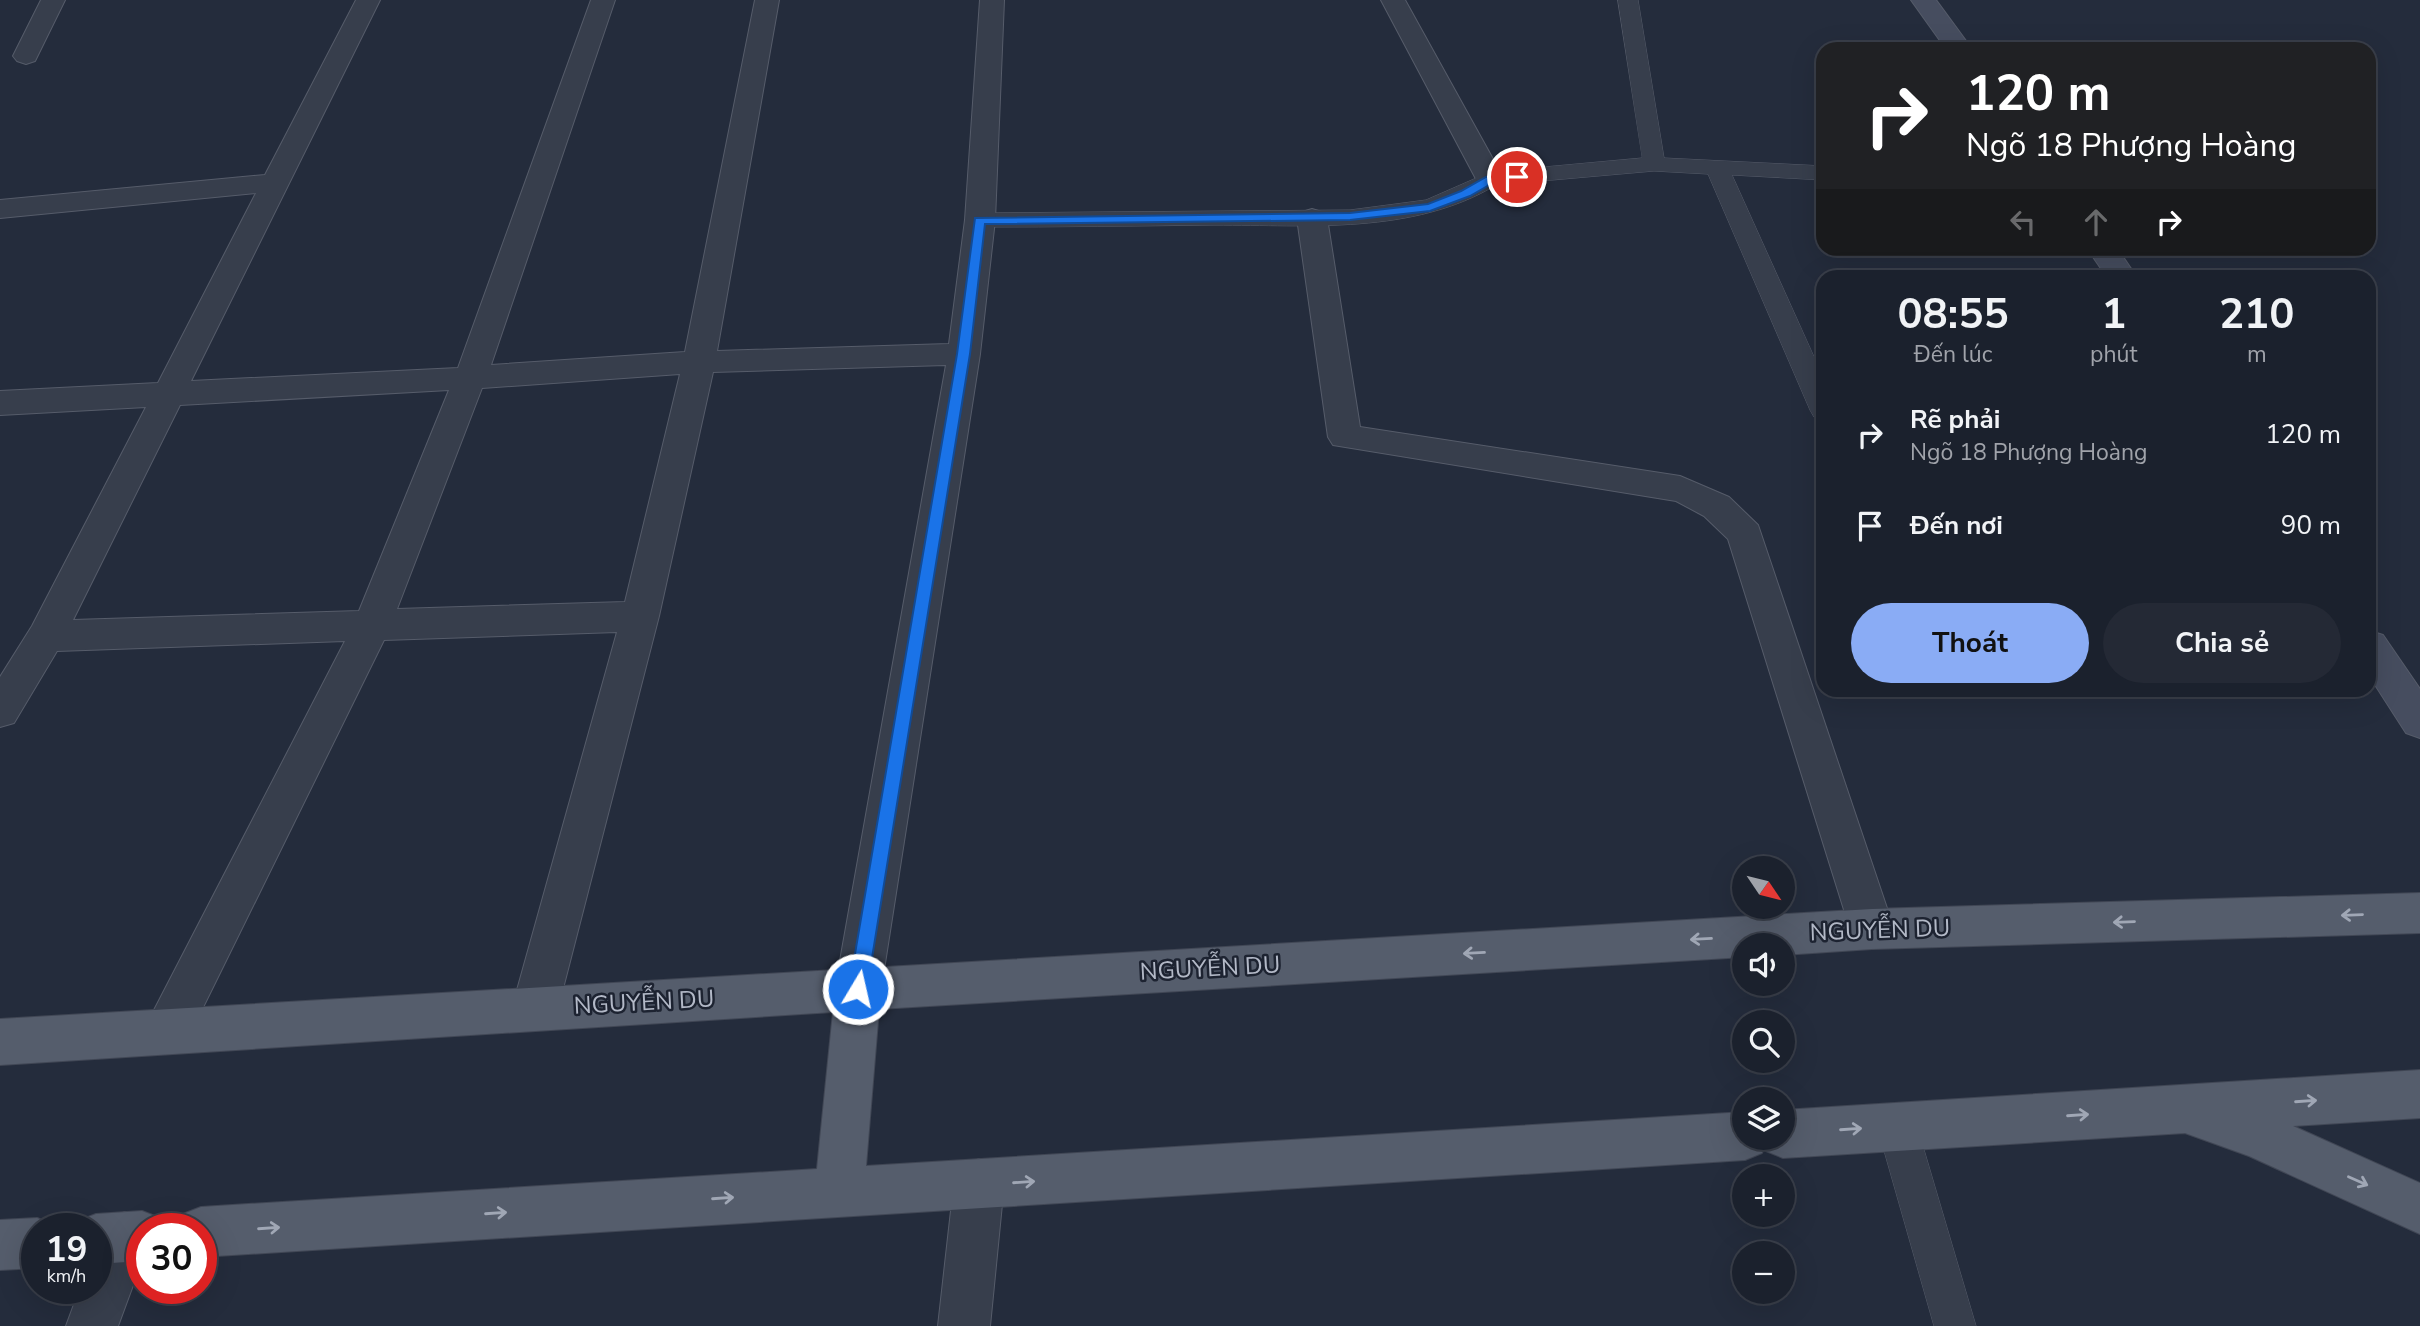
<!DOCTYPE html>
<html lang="vi">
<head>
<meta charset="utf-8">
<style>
	body { margin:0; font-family:"Nunito Sans",sans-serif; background:#242935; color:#f1f3f6; height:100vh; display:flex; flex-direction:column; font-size:26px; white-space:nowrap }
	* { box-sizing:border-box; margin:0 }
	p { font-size:23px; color:#a0a3aa }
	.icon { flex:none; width:38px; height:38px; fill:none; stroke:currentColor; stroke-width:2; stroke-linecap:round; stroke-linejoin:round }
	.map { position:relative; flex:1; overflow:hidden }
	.side { position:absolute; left:1816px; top:270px; width:560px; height:427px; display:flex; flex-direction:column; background:#1b212d; border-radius:21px; box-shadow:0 7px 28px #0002,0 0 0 2px #393e49 }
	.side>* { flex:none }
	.banner { position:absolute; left:1816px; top:42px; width:560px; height:214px; border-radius:21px; box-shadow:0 7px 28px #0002,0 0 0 2px #393e49; background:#202124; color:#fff; overflow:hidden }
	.needle { width:46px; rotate:125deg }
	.controls { position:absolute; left:1732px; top:856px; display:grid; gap:14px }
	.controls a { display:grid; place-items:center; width:63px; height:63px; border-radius:50%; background:#1b212d; box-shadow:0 7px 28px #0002,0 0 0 2px #393e49; font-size:35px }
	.speed { position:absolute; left:21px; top:1213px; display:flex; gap:14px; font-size:35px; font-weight:700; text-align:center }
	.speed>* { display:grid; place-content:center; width:91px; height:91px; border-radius:50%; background:#1b212d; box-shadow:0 7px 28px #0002,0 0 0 2px #393e49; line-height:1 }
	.speed small { font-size:18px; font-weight:400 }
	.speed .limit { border:10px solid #d22; background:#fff; color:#111 }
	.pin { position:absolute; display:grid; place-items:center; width:60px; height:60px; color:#fff; margin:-30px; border:4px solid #fff; border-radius:50%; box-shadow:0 2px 7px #0007 }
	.me { position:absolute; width:77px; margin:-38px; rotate:9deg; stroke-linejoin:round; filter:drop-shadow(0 0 5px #0008) }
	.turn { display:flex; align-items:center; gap:24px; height:147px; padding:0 35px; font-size:32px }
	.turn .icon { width:91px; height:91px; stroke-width:2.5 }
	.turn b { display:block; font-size:49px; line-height:60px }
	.lanes { display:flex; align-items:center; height:66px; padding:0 35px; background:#0003; justify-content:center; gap:35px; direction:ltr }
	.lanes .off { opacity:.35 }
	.eta { display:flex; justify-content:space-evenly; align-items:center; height:119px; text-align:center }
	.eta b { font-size:42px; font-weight:700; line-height:49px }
	.button { display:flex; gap:14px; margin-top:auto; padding:14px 35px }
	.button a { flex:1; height:80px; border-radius:42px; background:#8aacf5; color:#111; font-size:28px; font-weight:700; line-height:80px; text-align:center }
	.button a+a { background:#242935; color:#f1f3f6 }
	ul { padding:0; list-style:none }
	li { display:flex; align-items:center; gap:21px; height:91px; padding:0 35px }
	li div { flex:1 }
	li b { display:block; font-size:26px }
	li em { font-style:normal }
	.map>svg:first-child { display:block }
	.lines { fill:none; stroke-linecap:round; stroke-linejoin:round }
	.lane-casing { stroke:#565c6a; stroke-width:1 }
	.street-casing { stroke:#565c6a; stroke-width:2 }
	.secondary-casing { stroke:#565c6a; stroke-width:2 }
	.primary-casing { stroke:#414755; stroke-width:2 }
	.lane { fill:#373e4c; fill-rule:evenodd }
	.street { fill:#373e4c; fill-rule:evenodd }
	.secondary { fill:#464d5f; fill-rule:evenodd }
	.primary { fill:#555d6c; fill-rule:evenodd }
	.oneway { stroke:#a0a7b5 }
	.route { fill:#1a73e8; stroke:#114b97; stroke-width:2 }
	.labels { text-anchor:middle; stroke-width:5; stroke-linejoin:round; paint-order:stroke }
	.street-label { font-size:24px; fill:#b3b9c7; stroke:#1d2331 }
</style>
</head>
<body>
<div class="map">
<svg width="2420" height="1326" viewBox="0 0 2420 1326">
	<rect width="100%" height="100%" fill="#242c3c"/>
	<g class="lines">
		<g class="lane-casing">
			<path id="lane" d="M 1618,0 L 1638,0 L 1664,158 L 1824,166 L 1824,180 L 1732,175 L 1824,379 L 1824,419 L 1814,417 L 1810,410 L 1708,174 L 1654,171 L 1496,185 C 1413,235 1308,225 1215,225 C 1136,226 1058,227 980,227 L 972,225 L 968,220 L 972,215 L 980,213 L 1350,210 L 1426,200 L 1490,172 L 1642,158 Z
				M 1897,1106 L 1911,1112 L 1917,1126 L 1976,1326 L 1934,1326 L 1877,1126 L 1883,1112 Z"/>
		</g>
		<g class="street-casing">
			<path id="street" d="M 41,0 L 65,0 L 35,61 L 26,64 L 17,61 L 13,56 Z
				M 356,0 L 380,0 L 191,381 L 458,368 L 591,0 L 615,0 L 491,365 L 685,352 L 755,0 L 779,0 L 717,351 L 949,344 L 965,220 L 980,0 L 1004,0 L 995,220 L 980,354 L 881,989 L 874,1004 L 858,1011 L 842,1004 L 835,989 L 946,365 L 713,372 L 659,616 L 558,1008 L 551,1024 L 535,1030 L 519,1024 L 512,1008 L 617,632 L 384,640 L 184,1046 L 168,1052 L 152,1046 L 145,1030 L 152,1014 L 345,641 L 57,651 L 14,723 L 0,727 L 0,677 L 32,626 L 146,407 L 0,415 L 0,391 L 158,383 L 256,193 L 0,218 L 0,200 L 265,175 ZM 680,374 L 625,602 L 397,609 L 482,388 ZM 449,390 L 359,611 L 73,620 L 180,405 Z
				M 1381,0 L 1405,0 L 1504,179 L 1500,185 L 1490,188 L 1480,185 L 1476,179 Z
				M 1312,209 L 1322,212 L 1327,218 L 1360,427 L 1680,476 L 1729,497 L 1758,525 L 1894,929 L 1888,943 L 1872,949 L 1856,943 L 1850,929 L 1728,539 L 1704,516 L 1676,501 L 1333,445 L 1328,437 L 1297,218 L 1302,212 Z
				M 979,1159 L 996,1167 L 1004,1184 L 990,1326 L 938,1326 L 954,1184 L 962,1167 Z
				M 125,1212 L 143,1219 L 147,1228 L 142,1228 L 142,1261 L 118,1326 L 66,1326 L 80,1288 L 96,1288 L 96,1246 L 107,1219 Z"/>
		</g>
		<g class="secondary-casing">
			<path id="secondary" d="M 1911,0 L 1936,0 L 1972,49 L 1946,49 Z
				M 2087,248 L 2117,248 L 2136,276 L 2106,276 Z
				M 2370,631 L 2383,635 L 2420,689 L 2420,738 L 2406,733 L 2370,677 Z"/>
		</g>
		<g class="primary-casing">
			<path id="primary" d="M 2420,893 L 2420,933 L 1872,949 L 1783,955 L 1783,945 L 1745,945 L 1745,957 L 879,1009 L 866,1166 L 1745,1112 L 1745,1138 L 1783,1138 L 1783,1110 L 2420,1070 L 2420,1118 L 2293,1126 L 2420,1183 L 2420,1234 L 2249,1156 L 2185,1133 L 1783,1158 L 1766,1151 L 1764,1147 L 1762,1153 L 1745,1160 L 201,1257 L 201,1228 L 177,1228 L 183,1214 L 201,1207 L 817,1169 L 833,1012 L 0,1065 L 0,1019 L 1872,909 Z
				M 142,1211 L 160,1218 L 164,1228 L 142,1228 L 142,1261 L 96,1264 L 96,1228 L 75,1228 L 78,1221 L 96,1214 Z
				M 37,1218 L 55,1225 L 56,1228 L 37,1228 L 37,1268 L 0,1270 L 0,1220 Z"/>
		</g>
		<use href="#lane" class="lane"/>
		<use href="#street" class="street"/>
		<use href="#secondary" class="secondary"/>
		<use href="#primary" class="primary"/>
	</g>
	<defs><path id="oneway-shaft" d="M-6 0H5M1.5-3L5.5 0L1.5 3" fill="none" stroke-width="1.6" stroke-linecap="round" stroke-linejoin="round" transform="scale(1.75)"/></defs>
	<g class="oneway">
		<use href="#oneway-shaft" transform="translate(2352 915) rotate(178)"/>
		<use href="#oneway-shaft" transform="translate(2124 922) rotate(178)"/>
		<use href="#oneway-shaft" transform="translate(1701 939) rotate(177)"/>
		<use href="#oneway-shaft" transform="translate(1474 953) rotate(177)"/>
		<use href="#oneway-shaft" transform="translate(2306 1101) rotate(-4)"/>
		<use href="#oneway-shaft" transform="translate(2078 1115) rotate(-4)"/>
		<use href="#oneway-shaft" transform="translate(1851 1129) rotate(-4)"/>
		<use href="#oneway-shaft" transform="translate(2358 1181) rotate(24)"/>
		<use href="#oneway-shaft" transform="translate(1024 1182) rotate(-4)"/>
		<use href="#oneway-shaft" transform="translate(723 1198) rotate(-4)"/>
		<use href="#oneway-shaft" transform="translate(496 1213) rotate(-4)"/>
		<use href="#oneway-shaft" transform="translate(269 1228) rotate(-4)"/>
	</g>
	<path class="route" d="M 1517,173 L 1521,174 L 1521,179 L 1493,183 L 1470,196 L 1430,211 L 1350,220 L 985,224 L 970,354 L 867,989 L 865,996 L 858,998 L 851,996 L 849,989 L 957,354 L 975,218 L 1350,213 L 1428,204 L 1461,191 L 1486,177 Z"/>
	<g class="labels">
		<g class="street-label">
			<text transform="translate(1880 930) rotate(-2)" y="8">NGUYỄN DU</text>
			<text transform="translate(1210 968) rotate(-3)" y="8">NGUYỄN DU</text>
			<text transform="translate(644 1002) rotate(-3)" y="8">NGUYỄN DU</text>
		</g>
	</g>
</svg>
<div class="controls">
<a><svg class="needle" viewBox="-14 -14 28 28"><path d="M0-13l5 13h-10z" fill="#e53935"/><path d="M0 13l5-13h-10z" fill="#a0a3aa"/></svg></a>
<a><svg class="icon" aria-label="sound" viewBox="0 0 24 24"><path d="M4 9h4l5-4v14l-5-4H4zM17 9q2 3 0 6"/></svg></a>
<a><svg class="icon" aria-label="search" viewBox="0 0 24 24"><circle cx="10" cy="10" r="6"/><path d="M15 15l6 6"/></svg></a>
<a><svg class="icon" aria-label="layers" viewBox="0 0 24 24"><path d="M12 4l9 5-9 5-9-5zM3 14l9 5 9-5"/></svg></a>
<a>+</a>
<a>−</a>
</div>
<div class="speed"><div>19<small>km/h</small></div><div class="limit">30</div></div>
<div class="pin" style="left:1517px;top:177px;background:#d93025"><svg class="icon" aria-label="arrive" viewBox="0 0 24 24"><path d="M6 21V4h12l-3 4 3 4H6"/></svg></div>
<svg class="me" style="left:858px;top:989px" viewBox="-20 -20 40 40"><circle r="17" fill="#1a73e8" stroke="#fff" stroke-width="3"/><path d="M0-11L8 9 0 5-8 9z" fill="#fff"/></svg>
<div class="banner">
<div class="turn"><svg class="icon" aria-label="right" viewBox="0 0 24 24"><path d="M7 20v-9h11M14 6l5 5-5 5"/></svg><div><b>120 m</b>Ngõ 18 Phượng Hoàng</div></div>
<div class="lanes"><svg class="icon off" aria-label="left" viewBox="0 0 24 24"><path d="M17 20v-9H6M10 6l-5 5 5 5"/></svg><svg class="icon off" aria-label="ahead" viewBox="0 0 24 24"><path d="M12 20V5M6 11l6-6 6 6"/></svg><svg class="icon" aria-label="right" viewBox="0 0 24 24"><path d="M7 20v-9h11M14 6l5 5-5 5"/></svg></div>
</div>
<section class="side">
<div class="eta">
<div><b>08:55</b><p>Đến lúc</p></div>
<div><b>1</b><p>phút</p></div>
<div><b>210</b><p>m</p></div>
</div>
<ul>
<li><svg class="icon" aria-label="right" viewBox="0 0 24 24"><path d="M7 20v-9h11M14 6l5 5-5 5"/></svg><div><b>Rẽ phải</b><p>Ngõ 18 Phượng Hoàng</p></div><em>120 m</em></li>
<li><svg class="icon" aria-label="arrive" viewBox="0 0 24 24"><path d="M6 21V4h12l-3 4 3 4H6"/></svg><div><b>Đến nơi</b></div><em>90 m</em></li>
</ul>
<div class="button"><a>Thoát</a><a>Chia sẻ</a></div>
</section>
</div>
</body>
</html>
